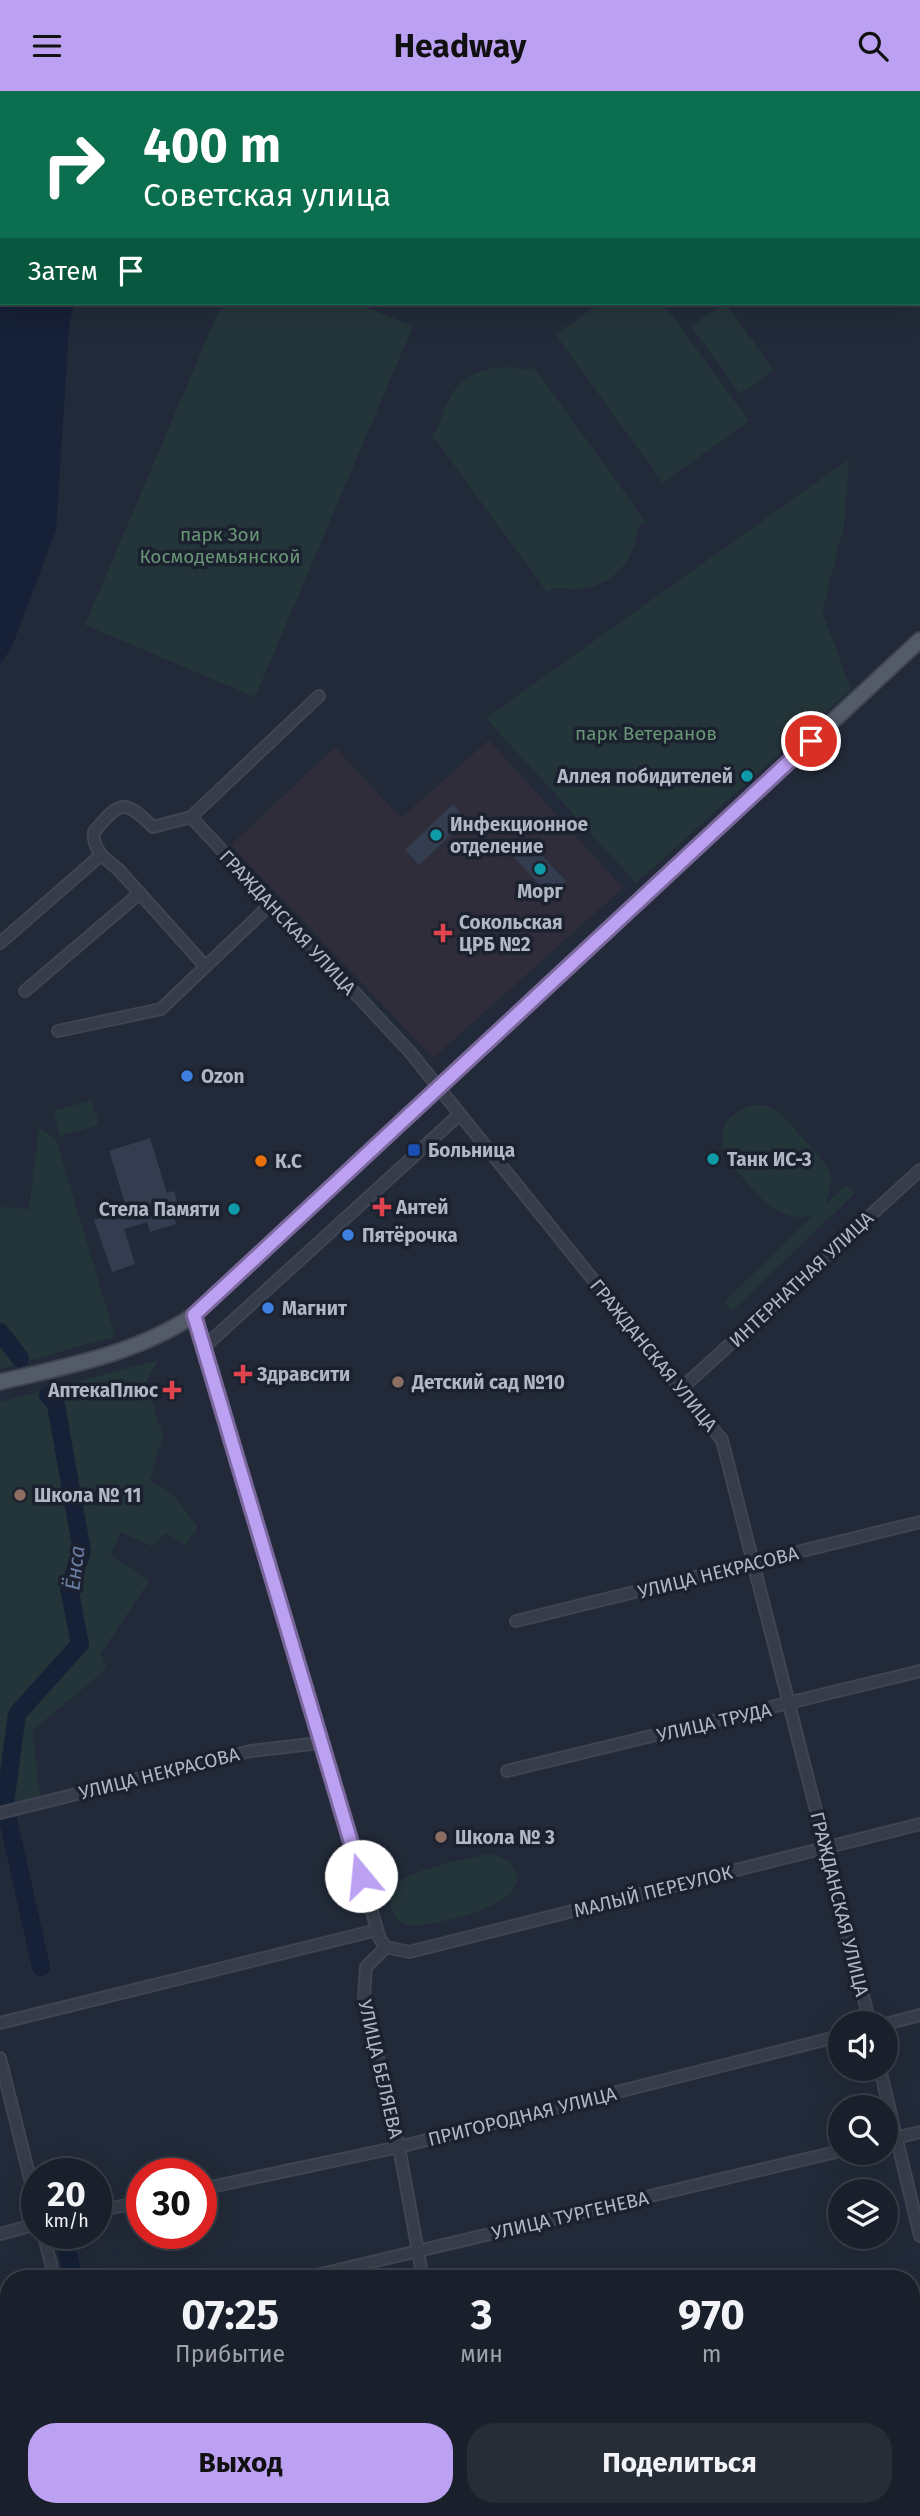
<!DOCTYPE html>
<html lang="ru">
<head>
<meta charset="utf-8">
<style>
	body { margin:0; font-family:"Fira Sans",sans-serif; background:#272d37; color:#f1f3f6; height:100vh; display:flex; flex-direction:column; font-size:26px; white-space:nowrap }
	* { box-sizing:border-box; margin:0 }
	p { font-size:23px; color:#9fa3a9 }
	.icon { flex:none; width:38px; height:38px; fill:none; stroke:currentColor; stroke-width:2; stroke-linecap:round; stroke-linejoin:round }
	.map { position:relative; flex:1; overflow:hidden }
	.drawer { position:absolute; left:0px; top:2179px; width:920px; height:247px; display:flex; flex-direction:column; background:#1a202b; border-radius:28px 28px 0 0; box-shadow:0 7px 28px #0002,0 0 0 2px #383e47 }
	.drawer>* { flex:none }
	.banner { position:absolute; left:0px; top:0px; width:920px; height:214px; box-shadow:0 7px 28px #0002,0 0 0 2px #383e47; background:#0b6e4f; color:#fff; overflow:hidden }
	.controls { position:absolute; left:828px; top:1920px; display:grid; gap:14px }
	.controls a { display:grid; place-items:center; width:70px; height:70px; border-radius:50%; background:#1a202b; box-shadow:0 7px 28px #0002,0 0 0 2px #383e47; font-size:35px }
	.speed { position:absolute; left:21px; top:2067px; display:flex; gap:14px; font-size:35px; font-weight:700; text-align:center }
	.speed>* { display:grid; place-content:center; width:91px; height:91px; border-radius:50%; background:#1a202b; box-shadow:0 7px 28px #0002,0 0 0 2px #383e47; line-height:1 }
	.speed small { font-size:18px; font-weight:400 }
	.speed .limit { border:10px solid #d22; background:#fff; color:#111 }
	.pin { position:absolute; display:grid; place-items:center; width:60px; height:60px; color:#fff; margin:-30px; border:4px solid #fff; border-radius:50%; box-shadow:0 2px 7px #0007 }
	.me { position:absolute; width:77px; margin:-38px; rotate:343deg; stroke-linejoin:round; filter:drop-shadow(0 0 5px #0008) }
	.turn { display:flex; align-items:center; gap:24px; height:147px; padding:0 28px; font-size:32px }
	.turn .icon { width:91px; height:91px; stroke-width:2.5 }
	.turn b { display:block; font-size:49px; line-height:60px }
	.then { display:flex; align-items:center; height:66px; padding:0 28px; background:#0003; gap:14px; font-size:26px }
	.eta { display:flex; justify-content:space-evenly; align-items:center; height:119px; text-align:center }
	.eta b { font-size:42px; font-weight:700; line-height:49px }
	.cta { display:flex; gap:14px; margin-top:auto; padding:14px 28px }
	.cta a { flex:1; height:80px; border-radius:28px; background:#bca0f2; color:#111; font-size:28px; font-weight:700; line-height:80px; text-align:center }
	.cta a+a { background:#272d37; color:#f1f3f6 }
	header { display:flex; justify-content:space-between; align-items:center; height:91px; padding:0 28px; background:#bca0f2; color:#111; font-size:32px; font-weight:700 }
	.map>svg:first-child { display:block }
	.medical { fill:#302d3a }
	.green { fill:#24353a }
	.water { fill:#162036 }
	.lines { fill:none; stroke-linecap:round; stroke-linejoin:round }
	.river { stroke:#162036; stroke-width:18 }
	.building { fill:#343d4f }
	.minor-casing { stroke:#3f4552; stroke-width:14 }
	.major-casing { stroke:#3f4552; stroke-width:18 }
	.minor { stroke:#363c49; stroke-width:10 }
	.major { stroke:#535b69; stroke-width:14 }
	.route-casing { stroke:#7a689d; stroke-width:18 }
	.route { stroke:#bca0f2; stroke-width:12 }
	.culture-dot { fill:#0f9aa8; stroke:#1b212e; stroke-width:2.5 }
	.health-dot { fill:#e0444e; stroke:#1b212e; stroke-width:2.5 }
	.shop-dot { fill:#3f7fe0; stroke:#1b212e; stroke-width:2.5 }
	.transit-dot { fill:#1a4fb4; stroke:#1b212e; stroke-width:2.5 }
	.food-dot { fill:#e8710a; stroke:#1b212e; stroke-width:2.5 }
	.education-dot { fill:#8d6e63; stroke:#1b212e; stroke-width:2.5 }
	.labels { text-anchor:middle; stroke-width:7; stroke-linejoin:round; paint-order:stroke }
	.park-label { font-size:19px; fill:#689576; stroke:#1b212e }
	.poi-label { font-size:19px; font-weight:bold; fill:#b0b7c5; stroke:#1b212e; text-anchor:start }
	.street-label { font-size:19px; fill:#b0b7c5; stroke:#1b212e }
	.water-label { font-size:21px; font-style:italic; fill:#6a7ea3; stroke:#1b212e }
</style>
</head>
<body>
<header><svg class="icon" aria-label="menu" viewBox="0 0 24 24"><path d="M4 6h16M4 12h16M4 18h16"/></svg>Headway<svg class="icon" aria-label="search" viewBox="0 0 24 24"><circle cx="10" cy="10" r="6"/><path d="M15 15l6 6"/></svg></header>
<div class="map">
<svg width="920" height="2425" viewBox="0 0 920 2425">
	<rect width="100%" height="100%" fill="#222a39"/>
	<path class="medical" d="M 489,649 L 623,797 L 433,967 L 231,754 L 335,656 L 401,727 Z"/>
	<path class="green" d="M 222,212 L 357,212 L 413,235 L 255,606 L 85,534 Z
		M 599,212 L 663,212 L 749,330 L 663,392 L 556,244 Z
		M 725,212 L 774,279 L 740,303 L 691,235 Z
		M 533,275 L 646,431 L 638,436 C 636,469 612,496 578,498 C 565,499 558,493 547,501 L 432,344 C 442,335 441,326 446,315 C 460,280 494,271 528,279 Z
		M 849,368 L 844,434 L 822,521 L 851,598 L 636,792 L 486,627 Z
		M 92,1009 L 99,1034 L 60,1045 L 54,1020 Z
		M 753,1014 L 768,1015 L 780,1022 L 826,1073 L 832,1087 L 826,1113 L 847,1094 L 855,1102 L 732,1220 L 724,1211 L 813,1125 C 772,1134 751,1094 725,1066 C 716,1039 727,1022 753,1014 Z
		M 39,1036 L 56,1049 L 115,1245 L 0,1278 L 0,1116 L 29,1118 Z
		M 159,1269 L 146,1291 L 163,1345 L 150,1389 L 175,1406 L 198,1437 L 185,1454 L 165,1442 L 152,1455 L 120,1441 L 111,1464 L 149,1490 L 101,1562 L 107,1577 L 32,1640 L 41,1711 L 0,1722 L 0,1311 Z
		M 491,1763 L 508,1769 C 548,1812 442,1831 415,1835 C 404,1834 394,1829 391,1817 C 388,1808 390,1798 397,1792 C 410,1779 472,1766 491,1763 Z"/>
	<path class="water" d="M 0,0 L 122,0 L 2,2 L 2,212 L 74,212 L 69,237 L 56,439 L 11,558 L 0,573 Z"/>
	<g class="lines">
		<path class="river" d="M 0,1241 L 20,1267
			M 5,1713 L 17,1623 L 80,1553 L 69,1497 L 82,1460 L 56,1314 L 48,1304
			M 8,1728 L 41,1876
			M 63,2143 L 74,2188
			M 108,2417 L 109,2425"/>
	</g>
	<path class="building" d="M 453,713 L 467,729 L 419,774 L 405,759 Z
		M 529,751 L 566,790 L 550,805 L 514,766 Z
		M 150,1047 L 167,1102 L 174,1100 L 181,1123 L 174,1125 L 176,1133 L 150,1141 L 147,1131 L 124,1138 L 135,1173 L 112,1181 L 94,1129 L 127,1119 L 109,1060 Z"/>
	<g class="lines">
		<g class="minor-casing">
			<path id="minor" d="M 191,2 L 192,0
				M 404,2 L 404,0
				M 191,726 L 410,961 L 722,1349 L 870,1932
				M 0,852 L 101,764
				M 205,875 L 118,778 C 105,768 92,758 94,741 C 120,709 125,708 153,736 L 191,726 L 319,605
				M 25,900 L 140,802
				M 58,940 L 161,918 L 271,813
				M 194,1224 L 380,1848 L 386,1856 L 366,1876 L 364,1907 L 399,2056 L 423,2188
				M 203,1257 L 460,1023
				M 682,1297 L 920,1079
				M 516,1530 L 920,1431
				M 507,1680 L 920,1580
				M 0,1722 L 251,1660 L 320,1652
				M 386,1856 L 409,1861 L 920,1733
				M 0,1932 L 377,1839
				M 886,1933 L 920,1924
				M 0,1967 L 37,2116
				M 880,1978 L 920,2145
				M 886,2049 L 920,2041
				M 201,2098 L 399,2056 L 840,1945
				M 96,2120 L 142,2111
				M 43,2142 L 55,2188
				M 0,2143 L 37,2133
				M 300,2188 L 840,2060
				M 0,2276 L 9,2274
				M 0,2386 L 9,2384
				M 90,2417 L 91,2425"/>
		</g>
		<g class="major-casing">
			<path id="major" d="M 0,1291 C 67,1275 136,1263 194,1224 L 920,549"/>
		</g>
		<use href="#minor" class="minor"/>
		<use href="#major" class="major"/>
	</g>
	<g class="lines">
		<g class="route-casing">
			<path id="route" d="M 361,1785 L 194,1224 L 811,650"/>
		</g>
		<use href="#route" class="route"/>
	</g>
	<g class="culture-dot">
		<circle cx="747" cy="685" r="7"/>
		<circle cx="436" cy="744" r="7"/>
		<circle cx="540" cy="778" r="7"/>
		<circle cx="713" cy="1068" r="7"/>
		<circle cx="234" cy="1118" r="7"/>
	</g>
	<g class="health-dot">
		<path d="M439.5 831.5h7v7h7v7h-7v7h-7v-7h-7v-7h7z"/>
		<path d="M378.5 1105.5h7v7h7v7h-7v7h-7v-7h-7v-7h7z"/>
		<path d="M239.5 1272.5h7v7h7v7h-7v7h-7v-7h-7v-7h7z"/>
		<path d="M168.5 1288.5h7v7h7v7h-7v7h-7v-7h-7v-7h7z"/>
	</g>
	<g class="shop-dot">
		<circle cx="187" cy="985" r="7"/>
		<circle cx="348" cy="1144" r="7"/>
		<circle cx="268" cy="1217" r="7"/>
	</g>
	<rect class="transit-dot" x="407" y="1052" width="14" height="14" rx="3.5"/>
	<circle class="food-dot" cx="261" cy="1070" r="7"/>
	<g class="education-dot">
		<circle cx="398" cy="1291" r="7"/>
		<circle cx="20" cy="1404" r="7"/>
		<circle cx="441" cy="1746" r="7"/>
	</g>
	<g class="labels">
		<g class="park-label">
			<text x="220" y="450">парк Зои<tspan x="220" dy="22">Космодемьянской</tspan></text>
			<text x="646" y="649">парк Ветеранов</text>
		</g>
		<g class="poi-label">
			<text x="733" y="692" text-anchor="end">Аллея побидителей</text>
			<text x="450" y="740">Инфекционное<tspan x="450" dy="22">отделение</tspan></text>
			<text x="540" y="807" text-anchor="middle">Морг</text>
			<text x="459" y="838">Сокольская<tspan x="459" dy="22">ЦРБ №2</tspan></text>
			<text x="201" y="992">Ozon</text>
			<text x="428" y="1066">Больница</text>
			<text x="727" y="1075">Танк ИС-3</text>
			<text x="275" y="1077">К.С</text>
			<text x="396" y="1123">Антей</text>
			<text x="220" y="1125" text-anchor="end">Стела Памяти</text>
			<text x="362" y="1151">Пятёрочка</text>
			<text x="282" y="1224">Магнит</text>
			<text x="257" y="1290">Здравсити</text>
			<text x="412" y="1298">Детский сад №10</text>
			<text x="158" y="1306" text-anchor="end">АптекаПлюс</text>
			<text x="34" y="1411">Школа № 11</text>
			<text x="455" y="1753">Школа № 3</text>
		</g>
		<g class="street-label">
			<text transform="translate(288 831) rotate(47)" y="7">ГРАЖДАНСКАЯ УЛИЦА</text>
			<text transform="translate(801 1188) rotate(-43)" y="7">ИНТЕРНАТНАЯ УЛИЦА</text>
			<text transform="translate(654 1264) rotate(51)" y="7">ГРАЖДАНСКАЯ УЛИЦА</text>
			<text transform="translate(718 1481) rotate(-14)" y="7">УЛИЦА НЕКРАСОВА</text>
			<text transform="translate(714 1631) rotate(-13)" y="7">УЛИЦА ТРУДА</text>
			<text transform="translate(159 1682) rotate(-14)" y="7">УЛИЦА НЕКРАСОВА</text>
			<text transform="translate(653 1800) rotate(-14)" y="7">МАЛЫЙ ПЕРЕУЛОК</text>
			<text transform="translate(840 1813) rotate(76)" y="7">ГРАЖДАНСКАЯ УЛИЦА</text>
			<text transform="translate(381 1978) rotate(77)" y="7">УЛИЦА БЕЛЯЕВА</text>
			<text transform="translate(522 2025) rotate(-14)" y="7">ПРИГОРОДНАЯ УЛИЦА</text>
			<text transform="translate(570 2124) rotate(-13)" y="7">УЛИЦА ТУРГЕНЕВА</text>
		</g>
		<g class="water-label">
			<text transform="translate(75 1477) rotate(-83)" y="7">Ёнса</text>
		</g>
	</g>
</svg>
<div class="controls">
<a><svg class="icon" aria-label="sound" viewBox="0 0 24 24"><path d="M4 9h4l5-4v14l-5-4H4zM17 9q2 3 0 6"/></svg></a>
<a><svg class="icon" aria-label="search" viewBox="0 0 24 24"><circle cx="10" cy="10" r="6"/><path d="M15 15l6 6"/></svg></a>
<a><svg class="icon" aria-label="layers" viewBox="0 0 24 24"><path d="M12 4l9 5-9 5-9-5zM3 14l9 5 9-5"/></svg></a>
</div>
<div class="speed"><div>20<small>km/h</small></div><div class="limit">30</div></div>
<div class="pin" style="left:811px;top:650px;background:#d93025"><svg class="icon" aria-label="arrive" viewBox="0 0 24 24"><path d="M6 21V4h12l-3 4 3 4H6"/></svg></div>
<svg class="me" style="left:361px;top:1785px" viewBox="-20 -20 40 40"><circle r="19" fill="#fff"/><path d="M0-13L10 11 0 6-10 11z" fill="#bca0f2"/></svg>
<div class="banner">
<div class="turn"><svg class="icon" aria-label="right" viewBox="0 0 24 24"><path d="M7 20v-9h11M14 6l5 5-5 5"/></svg><div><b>400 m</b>Советская улица</div></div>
<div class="then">Затем<svg class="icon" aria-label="arrive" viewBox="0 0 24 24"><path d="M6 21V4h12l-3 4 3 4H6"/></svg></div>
</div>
<section class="drawer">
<div class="eta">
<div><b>07:25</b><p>Прибытие</p></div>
<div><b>3</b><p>мин</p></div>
<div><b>970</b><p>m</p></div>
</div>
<div class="cta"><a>Выход</a><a>Поделиться</a></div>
</section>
</div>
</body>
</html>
